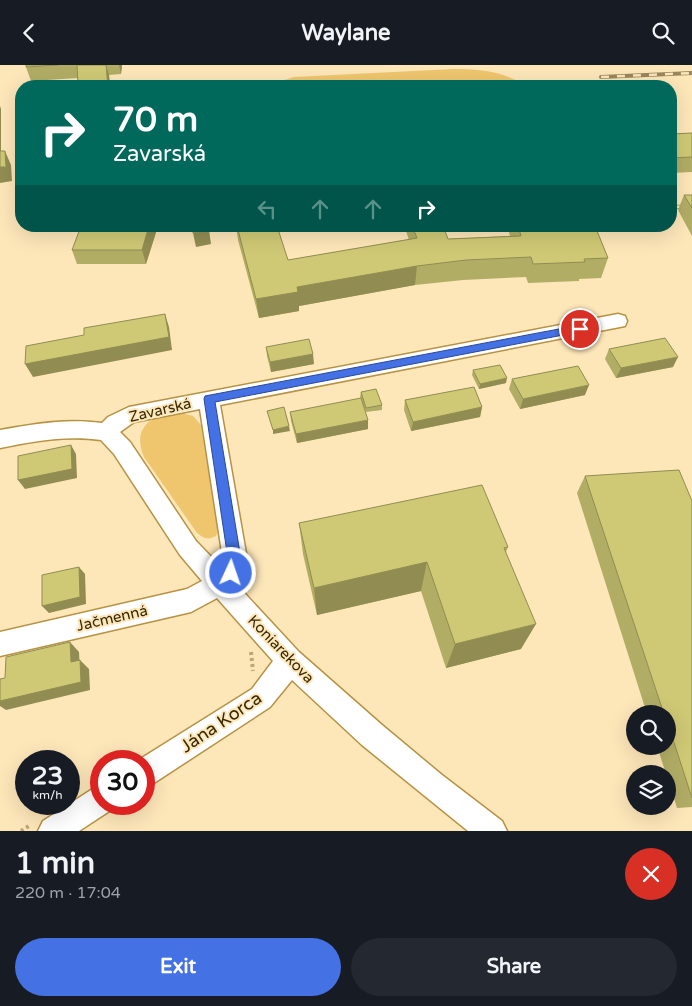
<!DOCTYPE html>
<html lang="en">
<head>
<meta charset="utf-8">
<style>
	body { margin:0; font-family:"Varela Round",sans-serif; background:#242831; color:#f1f3f6; height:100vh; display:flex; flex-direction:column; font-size:19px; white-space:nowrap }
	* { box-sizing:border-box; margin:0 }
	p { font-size:16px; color:#9ea1a6 }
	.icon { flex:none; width:28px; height:28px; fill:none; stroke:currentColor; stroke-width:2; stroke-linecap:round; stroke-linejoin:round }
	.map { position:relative; height:766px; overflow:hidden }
	.side { display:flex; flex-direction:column; background:#171b24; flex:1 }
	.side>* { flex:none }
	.banner { position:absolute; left:15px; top:15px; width:662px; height:152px; border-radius:20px; box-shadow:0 5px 20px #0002; background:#00695c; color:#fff; overflow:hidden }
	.buttons { position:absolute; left:626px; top:640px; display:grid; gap:10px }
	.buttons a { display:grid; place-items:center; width:50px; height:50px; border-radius:50%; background:#171b24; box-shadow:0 5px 20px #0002; font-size:25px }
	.speed { position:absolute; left:15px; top:685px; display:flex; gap:10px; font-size:25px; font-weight:700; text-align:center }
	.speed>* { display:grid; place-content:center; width:65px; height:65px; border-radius:50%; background:#171b24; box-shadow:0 5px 20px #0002; line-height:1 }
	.speed small { font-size:12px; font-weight:400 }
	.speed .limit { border:8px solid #d22; background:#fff; color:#111 }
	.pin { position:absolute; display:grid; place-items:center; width:42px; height:42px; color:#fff; margin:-21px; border:2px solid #fff; border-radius:50%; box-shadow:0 1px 5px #0007 }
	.me { position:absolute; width:55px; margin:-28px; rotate:3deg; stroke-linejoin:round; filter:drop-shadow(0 0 4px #0008) }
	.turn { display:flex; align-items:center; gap:18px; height:105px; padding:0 15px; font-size:22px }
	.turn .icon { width:65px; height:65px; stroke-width:2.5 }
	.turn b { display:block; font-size:35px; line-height:42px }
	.lanes { display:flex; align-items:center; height:48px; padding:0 15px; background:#0003; justify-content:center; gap:25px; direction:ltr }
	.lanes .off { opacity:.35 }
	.round { display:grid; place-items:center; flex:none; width:52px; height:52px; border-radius:26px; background:#242831 }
	.head { display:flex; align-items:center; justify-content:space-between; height:85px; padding:0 15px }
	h1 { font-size:30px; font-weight:800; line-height:38px }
	.action { display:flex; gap:10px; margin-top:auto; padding:10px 15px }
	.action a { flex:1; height:58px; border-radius:30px; background:#4471e3; color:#fff; font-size:20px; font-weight:800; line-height:58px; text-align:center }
	.action a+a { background:#242831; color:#f1f3f6 }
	header { display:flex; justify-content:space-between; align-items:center; height:65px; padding:0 15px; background:#171b24; font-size:22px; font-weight:800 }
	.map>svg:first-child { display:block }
	.green { fill:#efc66e }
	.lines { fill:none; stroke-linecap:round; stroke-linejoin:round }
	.minor-casing { stroke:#b69243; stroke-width:3 }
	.path { stroke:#bba77c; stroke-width:4; stroke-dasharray:3 3; stroke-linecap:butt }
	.minor { fill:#fff; fill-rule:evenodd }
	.rail-casing { stroke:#99865e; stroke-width:4 }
	.rail { stroke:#fde6b8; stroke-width:2.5; stroke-dasharray:8; stroke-linecap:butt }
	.wall { fill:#b2ad65 }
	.shaded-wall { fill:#918d52 }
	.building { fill:#cfc975; stroke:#918d52 }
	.route { fill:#4471e3; stroke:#2c4994 }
	.labels { text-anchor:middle; stroke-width:4; stroke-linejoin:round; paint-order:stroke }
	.street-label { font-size:15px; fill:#382906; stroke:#fde6b8 }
	.near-street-label { font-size:18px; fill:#382906; stroke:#fde6b8 }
</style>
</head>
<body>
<header><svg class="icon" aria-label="back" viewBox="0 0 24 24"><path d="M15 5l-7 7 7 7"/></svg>Waylane<svg class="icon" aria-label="search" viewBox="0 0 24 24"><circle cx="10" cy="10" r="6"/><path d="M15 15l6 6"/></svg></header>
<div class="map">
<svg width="692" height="766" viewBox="0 0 692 766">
	<rect width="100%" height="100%" fill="#fde6b8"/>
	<path class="green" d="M 453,4 C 479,4 504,6 526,21 L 266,21 L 294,12 Z
		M 178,347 L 193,351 L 201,360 L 218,465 L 216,471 C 208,475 204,474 197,468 L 144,392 C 132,363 150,350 178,347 Z"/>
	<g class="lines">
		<g class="minor-casing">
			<path id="minor" d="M 618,249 L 625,251 L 627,256 L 625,261 L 220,340 L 247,494 L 243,508 L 236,519 L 299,587 L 382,660 L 442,710 L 502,756 L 507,766 L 468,766 L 362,680 L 292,615 L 270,642 L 154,718 L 144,722 L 144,696 L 137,696 L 252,624 L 273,596 L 217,533 L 191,547 L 0,591 L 0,567 L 187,524 L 202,516 L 180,490 L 114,389 L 101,375 C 67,370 34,376 0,383 L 0,365 C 34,359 67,353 102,358 L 108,352 L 129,342 ZM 200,344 L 223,494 L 221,502 L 196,476 L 130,377 L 120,367 L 134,357 Z
				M 101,721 L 101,739 L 114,739 L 111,745 L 79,766 L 38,766 L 43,756 L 91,725 Z"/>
		</g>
		<path class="path" d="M 251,587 L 253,606
			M 21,766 L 29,761"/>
		<use href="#minor" class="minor"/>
		<g class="rail-casing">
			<path id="rail" d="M 601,12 L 692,8
				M 675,142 L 692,141"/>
		</g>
		<use href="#rail" class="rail"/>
	</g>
	<path class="wall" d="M 26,0 L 122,0 L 121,9 L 109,10 L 110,21 L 78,21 L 78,13 L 31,16 L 26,2 Z
		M 692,68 L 692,107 L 671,108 L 671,69 Z
		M 684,130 L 692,130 L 692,171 L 678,145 Z
		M 158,161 L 146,199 L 77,199 L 72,185 Z
		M 236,161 L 277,161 L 288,195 L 409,175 L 405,163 L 405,161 L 412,161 L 448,174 L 510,171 L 507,161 L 595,161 L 608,193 L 601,213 L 579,214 L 579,216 L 528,218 L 526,212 L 463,215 L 415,220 L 299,241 L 299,246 L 259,253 L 238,175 Z
		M 266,282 L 314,299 L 271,307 L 267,291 Z
		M 609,284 L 673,302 L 616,313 L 605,294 Z
		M 473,305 L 506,318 L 479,324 L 472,310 Z
		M 512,314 L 585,330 L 520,344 L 509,324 Z
		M 361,327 L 382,340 L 382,345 L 366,347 L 360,332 Z
		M 405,335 L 482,342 L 480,352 L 411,366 L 404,345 Z
		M 290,347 L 368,364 L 297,378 L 291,356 Z
		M 585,411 L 692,436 L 692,742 L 677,743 L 668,713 L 668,709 L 666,709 L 657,681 L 668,681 L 668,649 L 647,649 L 577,428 Z
		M 299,458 L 508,482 L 506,487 L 521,584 L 446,603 L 421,526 L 317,550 L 303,489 Z"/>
	<path class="shaded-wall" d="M 106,0 L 109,10 L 110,21 L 108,21 Z
		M 119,0 L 122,0 L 121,9 Z
		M 0,41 L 1,44 L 1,101 L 0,99 Z
		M 5,86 L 11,100 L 12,116 L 0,118 L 0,102 Z
		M 149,161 L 158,161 L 146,199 L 142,185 Z
		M 209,165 L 211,179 L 196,182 L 193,168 Z
		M 417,201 L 415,220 L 299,241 L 299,246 L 259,253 L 256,234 L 297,222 Z
		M 165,249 L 169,262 L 172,285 L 33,312 L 25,299 Z
		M 313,289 L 314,299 L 271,307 L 270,297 Z
		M 678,292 L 673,302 L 616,313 L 621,303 Z
		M 507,313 L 506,318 L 479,324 L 480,319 Z
		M 589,320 L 585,330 L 520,344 L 523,334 Z
		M 482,342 L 480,352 L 411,366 L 413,357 Z
		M 368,355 L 368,364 L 297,378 L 296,369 Z
		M 289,361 L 290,366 L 273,369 L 273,365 Z
		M 71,380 L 76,389 L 77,413 L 25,424 L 18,415 Z
		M 427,497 L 421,526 L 317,550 L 314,523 Z
		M 79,502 L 85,509 L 86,539 L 49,548 L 42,541 Z
		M 536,559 L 521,584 L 446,603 L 455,579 Z
		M 70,577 L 79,587 L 80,606 L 71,597 Z
		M 80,595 L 89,604 L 90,625 L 6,645 L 0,641 L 0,636 Z"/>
	<path class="building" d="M 26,0 L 58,0 L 26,2 Z
		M 77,0 L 106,0 L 108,21 L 78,21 Z
		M 692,68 L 692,92 L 671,93 L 671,69 Z
		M 0,86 L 5,86 L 6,102 L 0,102 Z
		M 684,130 L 692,130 L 692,143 Z
		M 81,161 L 149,161 L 142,185 L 72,185 Z
		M 192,161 L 208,161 L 209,165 L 193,168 Z
		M 237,161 L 277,161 L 288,195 L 417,173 L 412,161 L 443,161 L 448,174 L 521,171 L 518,161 L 595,161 L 608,193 L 584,194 L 585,197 L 533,199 L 531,192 L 466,195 L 417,201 L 297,222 L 298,227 L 256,234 Z
		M 165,249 L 169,272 L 25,299 L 26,281 L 84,270 L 84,263 Z
		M 665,273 L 678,292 L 621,303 L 609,284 Z
		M 309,274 L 313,289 L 270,297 L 266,282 Z
		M 500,300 L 507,313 L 480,319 L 473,305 Z
		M 578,301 L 589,320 L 523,334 L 512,314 Z
		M 474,322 L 482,342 L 413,357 L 405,335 Z
		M 376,324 L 382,340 L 366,343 L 361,327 Z
		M 361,333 L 368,355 L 296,369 L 290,347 Z
		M 284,342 L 289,361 L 273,365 L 267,346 Z
		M 71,380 L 72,404 L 18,415 L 18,391 Z
		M 679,405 L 692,436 L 692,733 L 668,659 L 668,649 L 664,649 L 585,411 Z
		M 482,420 L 508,482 L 504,483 L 536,559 L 455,579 L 427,497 L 314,523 L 299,458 Z
		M 79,502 L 80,532 L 42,541 L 42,510 Z
		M 70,577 L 71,597 L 80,595 L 81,617 L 0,636 L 0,614 L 5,613 L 6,592 Z"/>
	<path class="route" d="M 580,260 L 584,261 L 584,266 L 215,337 L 241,494 L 236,512 L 231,514 L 227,512 L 225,508 L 228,494 L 204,334 L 205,331 Z"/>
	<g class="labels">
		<g class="street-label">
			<text transform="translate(160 345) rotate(-13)" y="5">Zavarská</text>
			<text transform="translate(112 553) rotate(-13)" y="5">Jačmenná</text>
			<text transform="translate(281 584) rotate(46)" y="5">Koniarekova</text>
		</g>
		<g class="near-street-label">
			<text transform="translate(221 657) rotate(-34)" y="6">Jána Korca</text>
		</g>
	</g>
</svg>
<div class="buttons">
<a><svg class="icon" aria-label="search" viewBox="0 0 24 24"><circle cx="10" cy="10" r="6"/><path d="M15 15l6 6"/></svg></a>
<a><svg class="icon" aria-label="layers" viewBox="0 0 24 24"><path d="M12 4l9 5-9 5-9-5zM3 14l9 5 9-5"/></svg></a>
</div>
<div class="speed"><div>23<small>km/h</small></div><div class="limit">30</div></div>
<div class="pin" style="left:580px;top:264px;background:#d93025"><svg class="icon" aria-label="arrive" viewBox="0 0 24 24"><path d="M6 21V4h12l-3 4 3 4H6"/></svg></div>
<svg class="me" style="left:231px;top:508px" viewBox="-20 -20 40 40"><circle r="17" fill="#4471e3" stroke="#fff" stroke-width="3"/><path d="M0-11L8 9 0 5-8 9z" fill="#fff"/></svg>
<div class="banner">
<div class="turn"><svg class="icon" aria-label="right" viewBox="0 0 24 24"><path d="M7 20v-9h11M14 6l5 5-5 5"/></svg><div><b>70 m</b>Zavarská</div></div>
<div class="lanes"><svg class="icon off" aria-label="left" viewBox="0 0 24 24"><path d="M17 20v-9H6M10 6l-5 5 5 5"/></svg><svg class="icon off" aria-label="ahead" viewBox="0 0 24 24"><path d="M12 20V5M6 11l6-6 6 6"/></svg><svg class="icon off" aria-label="ahead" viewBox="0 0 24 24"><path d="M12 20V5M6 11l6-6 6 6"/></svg><svg class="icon" aria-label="right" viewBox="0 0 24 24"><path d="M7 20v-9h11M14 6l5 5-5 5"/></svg></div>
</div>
</div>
<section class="side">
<div class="head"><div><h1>1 min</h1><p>220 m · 17:04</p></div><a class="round" style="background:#d93025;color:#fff"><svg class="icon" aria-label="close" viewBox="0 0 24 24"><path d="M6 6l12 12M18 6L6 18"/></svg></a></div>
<div class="action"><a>Exit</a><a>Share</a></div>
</section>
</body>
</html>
